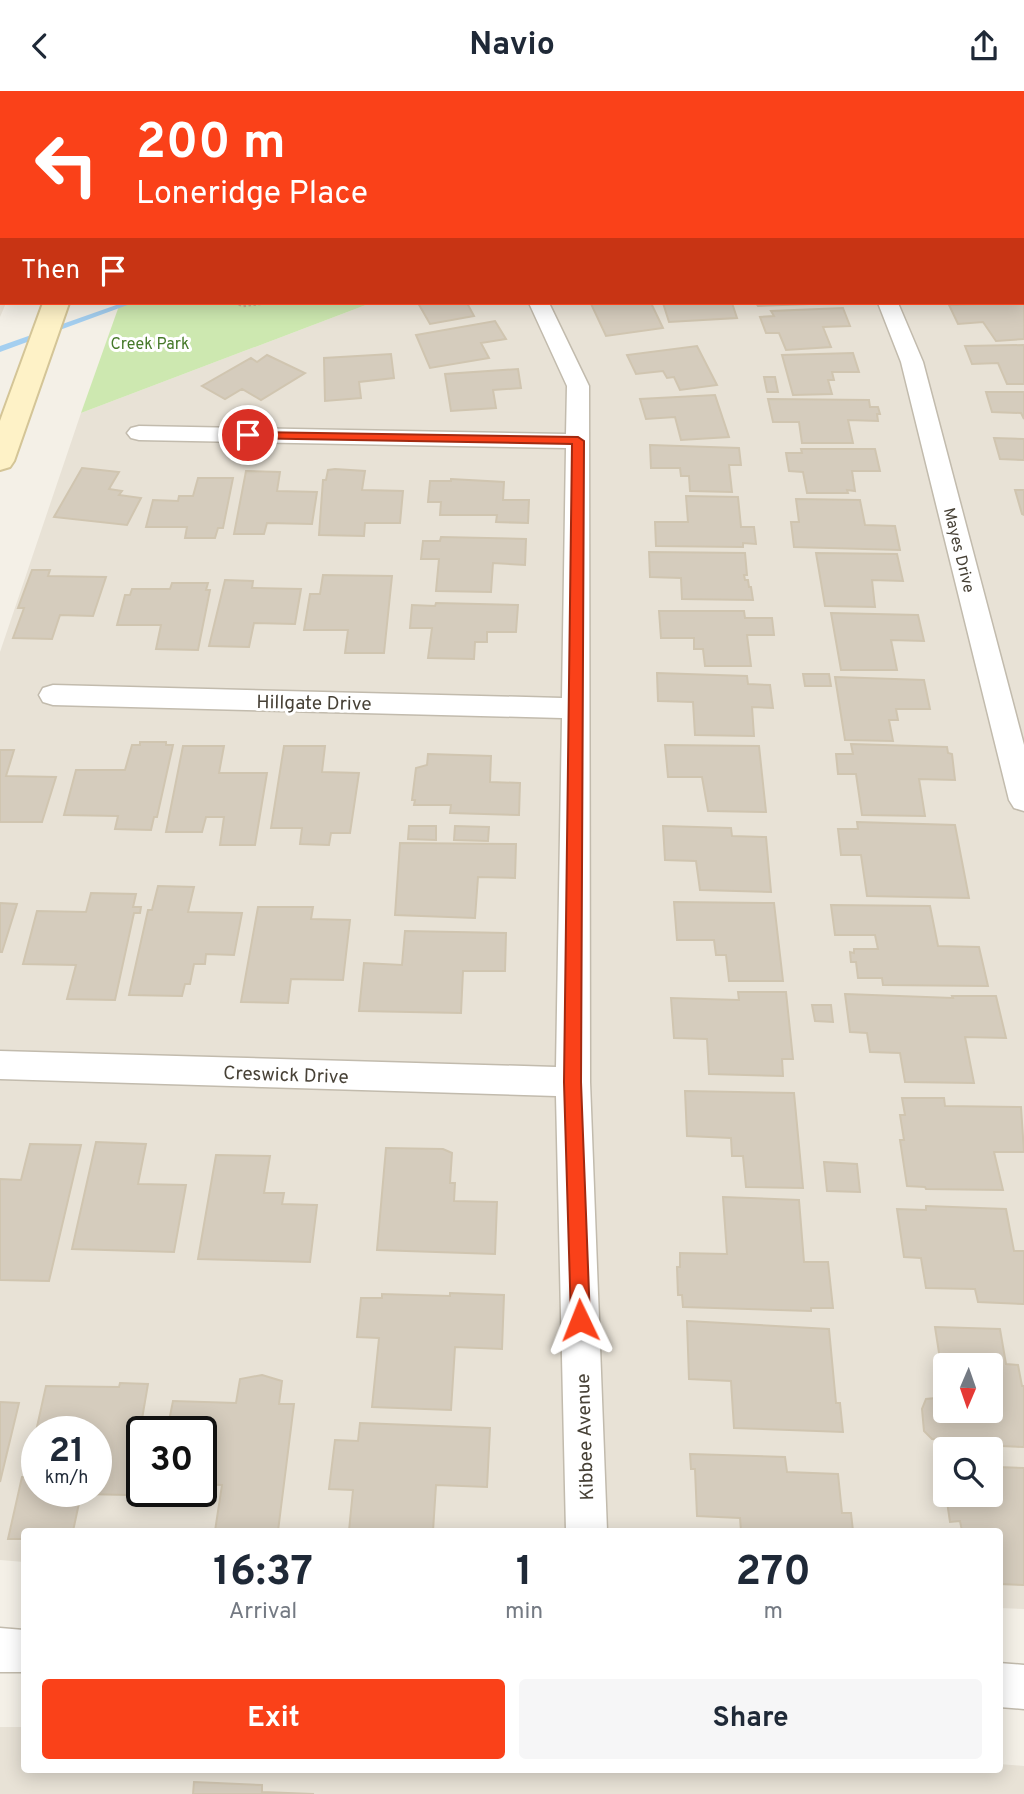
<!DOCTYPE html>
<html lang="en">
<head>
<meta charset="utf-8">
<style>
	body { margin:0; font-family:Overpass,sans-serif; background:#f6f6f7; color:#1f2937; height:100vh; display:flex; flex-direction:column; font-size:26px; white-space:nowrap }
	* { box-sizing:border-box; margin:0 }
	p { font-size:23px; color:#747a83 }
	.icon { flex:none; width:38px; height:38px; fill:none; stroke:currentColor; stroke-width:2; stroke-linecap:round; stroke-linejoin:round }
	.map { position:relative; flex:1; overflow:hidden }
	.sheet { position:absolute; left:21px; top:1437px; width:982px; height:245px; display:flex; flex-direction:column; background:#fff; border-radius:7px; box-shadow:0 4px 18px #0003 }
	.sheet>* { flex:none }
	.guide { position:absolute; left:0px; top:0px; width:1026px; height:214px; box-shadow:0 4px 18px #0003; background:#fa4119; color:#fff; overflow:hidden }
	.needle { width:46px; rotate:182deg }
	.tools { position:absolute; left:933px; top:1262px; display:grid; gap:14px }
	.tools a { display:grid; place-items:center; width:70px; height:70px; border-radius:7px; background:#fff; box-shadow:0 4px 18px #0003; font-size:35px }
	.speed { position:absolute; left:21px; top:1325px; display:flex; gap:14px; font-size:35px; font-weight:700; text-align:center }
	.speed>* { display:grid; place-content:center; width:91px; height:91px; border-radius:50%; background:#fff; box-shadow:0 4px 18px #0003; line-height:1 }
	.speed small { font-size:18px; font-weight:400 }
	.speed .limit { border:4px solid #111; border-radius:10px; background:#fff; color:#111 }
	.pin { position:absolute; display:grid; place-items:center; width:60px; height:60px; color:#fff; margin:-30px; border:4px solid #fff; border-radius:50%; box-shadow:0 2px 7px #0007 }
	.me { position:absolute; width:77px; margin:-38px; rotate:358deg; stroke-linejoin:round; filter:drop-shadow(0 0 5px #0008) }
	.turn { display:flex; align-items:center; gap:24px; height:147px; padding:0 21px; font-size:32px }
	.turn .icon { width:91px; height:91px; stroke-width:2.5 }
	.turn b { display:block; font-size:49px; line-height:60px }
	.then { display:flex; align-items:center; height:66px; padding:0 21px; background:#0003; gap:14px; font-size:26px }
	.eta { display:flex; justify-content:space-evenly; align-items:center; height:119px; text-align:center }
	.eta b { font-size:42px; font-weight:700; line-height:49px }
	.action { display:flex; gap:14px; margin-top:auto; padding:14px 21px }
	.action a { flex:1; height:80px; border-radius:7px; background:#fa4119; color:#fff; font-size:28px; font-weight:700; line-height:80px; text-align:center }
	.action a+a { background:#f6f6f7; color:#1f2937 }
	header { display:flex; justify-content:space-between; align-items:center; height:91px; padding:0 21px; background:#fff; font-size:32px; font-weight:700 }
	.map>svg:first-child { display:block }
	.residential { fill:#e8e2d6; fill-rule:evenodd }
	.green { fill:#cde8b0 }
	.lines { fill:none; stroke-linecap:round; stroke-linejoin:round }
	.stream { fill:#a4cff0; fill-rule:evenodd }
	.building { fill:#d5ccbd; stroke:#d0c5b0; stroke-width:2; fill-rule:evenodd }
	.street-casing { stroke:#c2bbad; stroke-width:3 }
	.secondary-casing { stroke:#d4c597; stroke-width:4 }
	.path { stroke:#c1b59b; stroke-width:2.5; stroke-dasharray:2.5 2.5; stroke-linecap:butt }
	.street { fill:#fff; fill-rule:evenodd }
	.secondary { fill:#fef2c7; fill-rule:evenodd }
	.route { fill:#fa4119; stroke:#a22a10; stroke-width:2 }
	.labels { text-anchor:middle; stroke-width:6; stroke-linejoin:round; paint-order:stroke }
	.far-park-label { font-size:16px; fill:#457929; stroke:#fff }
	.far-street-label { font-size:16px; fill:#474136; stroke:#fff }
	.street-label { font-size:19px; fill:#474136; stroke:#fff }
</style>
</head>
<body>
<header><svg class="icon" aria-label="back" viewBox="0 0 24 24"><path d="M15 5l-7 7 7 7"/></svg>Navio<svg class="icon" aria-label="share" viewBox="0 0 24 24"><path d="M12 15V3M7 8l5-5 5 5M5 13v7h14v-7"/></svg></header>
<div class="map">
<svg width="1024" height="1703" viewBox="0 0 1024 1703">
	<rect width="100%" height="100%" fill="#f4f0e7"/>
	<path class="residential" d="M 0,0 L 105,0 L 2,2 L 2,212 L 6,212 L 0,226 Z
		M 195,0 L 764,0 L 194,2 Z
		M 1024,149 L 1024,1518 L 999,1517 L 999,1440 L 24,1440 L 24,1471 L 0,1469 L 0,561 L 81,322 L 371,212 L 1024,212 ZM 945,1274 L 990,1274 L 990,1320 L 945,1320 ZM 37,1340 L 96,1340 L 96,1400 L 37,1400 ZM 142,1340 L 201,1340 L 201,1400 L 142,1400 ZM 945,1358 L 990,1358 L 990,1404 L 945,1404 Z
		M 0,1636 L 24,1636 L 24,1678 L 999,1678 L 999,1673 L 1024,1675 L 1024,1703 L 0,1703 Z"/>
	<path class="green" d="M 120,212 L 371,212 L 81,322 Z"/>
	<g class="lines">
		<path class="stream" d="M 122,212 L 133,212 L 0,261 L 0,255 Z"/>
	</g>
	<path class="building" d="M 213,0 L 326,0 L 326,2 L 212,2 Z
		M 356,0 L 447,0 L 448,2 L 356,2 Z
		M 418,212 L 467,212 L 474,225 L 430,233 Z
		M 603,212 L 651,212 L 663,237 L 606,245 L 591,213 Z
		M 663,212 L 732,212 L 737,227 L 669,231 Z
		M 756,212 L 837,212 L 758,215 Z
		M 1004,212 L 1024,212 L 1024,248 L 996,250 L 983,231 L 958,233 L 949,214 Z
		M 843,217 L 850,235 L 823,236 L 831,256 L 786,259 L 779,242 L 766,242 L 760,226 L 774,225 L 771,220 Z
		M 495,230 L 506,248 L 481,252 L 489,267 L 430,277 L 416,244 Z
		M 1024,254 L 1024,293 L 1007,293 L 998,272 L 972,273 L 965,255 Z
		M 697,255 L 717,294 L 680,299 L 674,286 L 667,287 L 663,280 L 636,283 L 627,264 Z
		M 853,262 L 859,281 L 832,281 L 834,289 L 828,289 L 832,303 L 793,304 L 782,264 Z
		M 391,263 L 394,287 L 359,291 L 361,307 L 325,310 L 324,267 Z
		M 267,264 L 305,282 L 261,309 L 242,298 L 225,308 L 202,295 L 251,267 L 257,271 Z
		M 518,278 L 521,297 L 493,299 L 496,317 L 451,320 L 445,283 Z
		M 764,286 L 775,286 L 778,301 L 767,301 Z
		M 986,301 L 1024,301 L 1024,328 L 1021,322 L 992,321 Z
		M 715,304 L 729,346 L 681,349 L 675,326 L 646,328 L 640,308 Z
		M 768,308 L 869,309 L 870,316 L 878,316 L 880,323 L 877,323 L 878,330 L 848,329 L 853,352 L 802,352 L 799,331 L 773,331 Z
		M 994,347 L 1024,348 L 1024,369 L 1000,368 Z
		M 650,354 L 739,357 L 741,374 L 729,374 L 732,401 L 690,400 L 689,385 L 681,385 L 680,377 L 651,377 Z
		M 801,358 L 875,358 L 880,380 L 852,380 L 855,400 L 847,399 L 848,402 L 807,402 L 803,381 L 789,380 L 786,362 L 802,362 Z
		M 82,377 L 119,381 L 109,398 L 122,400 L 119,404 L 141,407 L 127,434 L 54,426 Z
		M 335,378 L 365,380 L 362,399 L 403,400 L 400,432 L 365,432 L 364,445 L 319,444 L 323,389 L 326,389 L 328,379 Z
		M 246,380 L 280,381 L 277,400 L 317,401 L 312,433 L 267,432 L 264,443 L 234,443 Z
		M 198,387 L 233,387 L 223,437 L 218,437 L 215,447 L 185,447 L 187,436 L 146,436 L 153,409 L 178,410 L 179,405 L 193,405 Z
		M 451,388 L 504,391 L 503,409 L 529,409 L 528,432 L 496,431 L 497,424 L 440,424 L 441,411 L 428,411 L 430,390 L 451,390 Z
		M 1015,399 L 1024,399 L 1024,424 L 1022,423 Z
		M 686,405 L 738,406 L 741,436 L 754,436 L 756,453 L 743,452 L 743,456 L 656,455 L 655,431 L 688,431 Z
		M 796,408 L 860,409 L 865,434 L 895,435 L 900,459 L 794,456 L 791,431 L 799,431 Z
		M 441,446 L 526,448 L 525,474 L 493,472 L 491,501 L 436,500 L 439,468 L 421,468 L 423,450 L 440,450 Z
		M 649,461 L 745,462 L 747,484 L 744,484 L 745,489 L 748,489 L 749,496 L 751,496 L 753,509 L 682,508 L 681,487 L 650,486 Z
		M 816,462 L 897,463 L 903,490 L 872,489 L 875,516 L 825,515 Z
		M 32,479 L 50,479 L 48,485 L 106,486 L 93,525 L 60,524 L 52,548 L 13,547 L 24,517 L 18,517 Z
		M 323,484 L 392,485 L 384,562 L 345,562 L 348,539 L 304,539 L 310,503 L 320,503 Z
		M 225,489 L 253,490 L 252,497 L 301,498 L 295,533 L 254,532 L 249,556 L 209,555 Z
		M 172,492 L 208,492 L 206,499 L 210,499 L 198,559 L 156,558 L 161,534 L 117,534 L 125,504 L 130,504 L 132,498 L 170,498 Z
		M 436,512 L 518,514 L 516,541 L 487,541 L 487,551 L 475,551 L 474,568 L 428,567 L 432,537 L 410,537 L 412,514 L 435,515 Z
		M 659,520 L 744,520 L 745,527 L 772,527 L 774,544 L 747,544 L 751,575 L 705,575 L 703,558 L 694,558 L 694,547 L 661,547 Z
		M 831,522 L 918,524 L 924,550 L 891,549 L 897,579 L 841,579 Z
		M 657,582 L 747,585 L 748,593 L 770,594 L 773,617 L 752,616 L 754,645 L 695,644 L 693,611 L 658,610 Z
		M 803,583 L 829,583 L 831,595 L 805,595 Z
		M 835,586 L 924,589 L 930,618 L 896,618 L 898,629 L 889,629 L 893,650 L 845,649 Z
		M 140,651 L 166,651 L 166,654 L 173,654 L 157,726 L 154,726 L 151,739 L 115,738 L 118,725 L 64,724 L 76,679 L 125,679 L 132,654 L 140,654 Z
		M 851,653 L 947,656 L 948,662 L 952,663 L 955,689 L 919,688 L 925,725 L 862,724 L 856,683 L 838,683 L 836,663 L 853,663 Z
		M 665,654 L 759,655 L 766,721 L 708,720 L 702,686 L 668,686 Z
		M 183,655 L 224,655 L 219,682 L 267,682 L 255,754 L 220,754 L 224,726 L 206,726 L 202,741 L 166,741 Z
		M 284,655 L 325,655 L 322,681 L 359,682 L 350,742 L 331,742 L 329,754 L 300,753 L 302,737 L 271,737 Z
		M 0,659 L 14,659 L 6,685 L 56,686 L 42,731 L 0,731 Z
		M 428,663 L 491,665 L 490,691 L 520,692 L 519,724 L 450,722 L 451,714 L 414,714 L 415,709 L 412,709 L 416,677 L 427,674 Z
		M 857,731 L 955,734 L 969,807 L 867,805 L 861,764 L 841,764 L 838,738 L 858,738 Z
		M 409,735 L 436,735 L 436,749 L 408,748 Z
		M 455,735 L 489,736 L 488,750 L 454,749 Z
		M 663,735 L 731,737 L 732,745 L 766,746 L 771,801 L 700,799 L 696,770 L 665,769 Z
		M 400,752 L 516,753 L 515,787 L 478,786 L 475,827 L 395,824 Z
		M 158,795 L 194,796 L 188,821 L 242,822 L 234,864 L 206,863 L 205,873 L 194,873 L 190,893 L 185,893 L 182,905 L 129,904 L 148,819 L 152,819 Z
		M 91,802 L 136,803 L 133,816 L 141,816 L 140,822 L 134,822 L 115,909 L 67,908 L 76,874 L 23,873 L 37,820 L 86,821 Z
		M 674,811 L 774,812 L 783,890 L 729,890 L 726,864 L 716,864 L 714,849 L 677,849 Z
		M 0,812 L 17,813 L 2,861 L 0,861 Z
		M 831,814 L 930,815 L 938,855 L 979,856 L 988,895 L 883,894 L 882,887 L 858,887 L 856,871 L 851,871 L 850,861 L 854,862 L 854,858 L 878,858 L 875,844 L 835,844 Z
		M 258,816 L 313,816 L 311,828 L 350,829 L 343,889 L 291,888 L 288,912 L 241,911 Z
		M 405,840 L 506,842 L 505,880 L 463,880 L 461,922 L 359,920 L 364,872 L 402,874 Z
		M 738,901 L 786,901 L 793,968 L 782,968 L 783,985 L 709,983 L 707,948 L 674,947 L 671,907 L 739,909 Z
		M 845,903 L 953,907 L 952,905 L 996,905 L 1006,947 L 965,946 L 974,992 L 905,991 L 900,962 L 870,961 L 867,942 L 850,941 Z
		M 812,914 L 831,914 L 833,931 L 815,930 Z
		M 685,1000 L 794,1002 L 803,1097 L 746,1096 L 743,1065 L 732,1065 L 731,1047 L 687,1045 Z
		M 902,1007 L 944,1007 L 945,1015 L 1021,1016 L 1024,1061 L 994,1061 L 1003,1099 L 926,1098 L 925,1096 L 907,1095 L 900,1049 L 904,1049 L 900,1024 L 905,1024 Z
		M 96,1051 L 146,1053 L 138,1093 L 186,1094 L 174,1161 L 72,1158 Z
		M 30,1053 L 81,1054 L 49,1190 L 0,1189 L 0,1088 L 21,1089 Z
		M 386,1057 L 443,1058 L 452,1062 L 450,1092 L 455,1092 L 454,1110 L 497,1111 L 495,1163 L 377,1159 Z
		M 216,1064 L 270,1065 L 264,1102 L 284,1102 L 282,1113 L 317,1114 L 310,1171 L 198,1168 Z
		M 824,1071 L 857,1073 L 860,1101 L 827,1100 Z
		M 723,1106 L 799,1109 L 804,1171 L 828,1171 L 833,1217 L 811,1217 L 811,1220 L 683,1216 L 682,1204 L 678,1204 L 677,1176 L 680,1176 L 680,1162 L 727,1163 Z
		M 926,1115 L 1006,1118 L 1014,1160 L 1024,1160 L 1024,1213 L 978,1211 L 975,1198 L 926,1197 L 921,1167 L 904,1166 L 897,1118 L 926,1119 Z
		M 450,1202 L 504,1204 L 502,1258 L 455,1256 L 451,1319 L 372,1316 L 379,1247 L 357,1246 L 361,1207 L 382,1207 L 382,1203 L 450,1205 Z
		M 687,1230 L 829,1238 L 836,1312 L 840,1312 L 843,1341 L 734,1337 L 731,1290 L 689,1288 Z
		M 935,1236 L 1000,1238 L 1006,1273 L 1018,1274 L 1022,1295 L 1024,1295 L 1024,1356 L 954,1353 L 953,1349 L 932,1348 L 924,1340 L 922,1318 L 926,1308 L 936,1307 L 934,1297 L 938,1293 L 944,1294 ZM 945,1274 L 990,1274 L 990,1320 L 945,1320 Z
		M 262,1284 L 282,1290 L 279,1313 L 294,1313 L 278,1440 L 215,1440 L 222,1394 L 201,1393 L 201,1340 L 167,1340 L 173,1310 L 236,1312 L 240,1288 Z
		M 120,1292 L 148,1293 L 129,1404 L 81,1403 L 73,1440 L 24,1440 L 24,1448 L 8,1448 L 22,1386 L 26,1386 L 46,1295 L 119,1296 ZM 37,1340 L 96,1340 L 96,1400 L 37,1400 Z
		M 0,1311 L 19,1312 L 0,1391 Z
		M 360,1332 L 490,1337 L 487,1396 L 436,1394 L 433,1440 L 349,1440 L 353,1399 L 329,1398 L 335,1349 L 358,1350 Z
		M 690,1363 L 785,1366 L 787,1381 L 838,1383 L 842,1422 L 851,1422 L 853,1440 L 741,1440 L 740,1427 L 697,1425 L 695,1378 L 691,1378 Z
		M 990,1368 L 995,1369 L 996,1376 L 1024,1377 L 1024,1494 L 999,1493 L 999,1440 L 962,1440 L 960,1430 L 950,1431 L 946,1404 L 990,1404 Z
		M 194,1691 L 262,1694 L 262,1701 L 314,1703 L 193,1703 Z"/>
	<g class="lines">
		<g class="street-casing">
			<path id="street" d="M 529,212 L 549,212 L 589,295 L 590,991 L 607,1440 L 566,1440 L 556,1005 L 0,988 L 0,960 L 556,976 L 562,627 L 53,614 L 43,611 L 39,604 L 43,597 L 53,594 L 562,607 L 566,357 L 139,349 L 131,347 L 127,342 L 131,337 L 139,335 L 566,343 L 567,295 Z
				M 878,212 L 898,212 L 923,271 L 1024,654 L 1024,720 L 1014,717 L 1009,709 L 901,271 Z
				M 0,1537 L 24,1539 L 24,1581 L 0,1581 Z
				M 999,1572 L 1024,1574 L 1024,1618 L 999,1616 Z"/>
		</g>
		<g class="secondary-casing">
			<path id="secondary" d="M 127,0 L 149,0 L 126,2 Z
				M 43,212 L 69,212 L 14,370 L 10,376 L 0,379 L 0,330 Z"/>
		</g>
		<path class="path" d="M 845,2 L 869,0
			M 234,212 L 243,215 L 268,212"/>
		<use href="#street" class="street"/>
		<use href="#secondary" class="secondary"/>
	</g>
	<path class="route" d="M 248,341 L 578,346 L 584,350 L 581,991 L 590,1229 L 587,1235 L 580,1238 L 574,1235 L 571,1229 L 564,991 L 572,353 L 244,347 L 244,342 Z"/>
	<g class="labels">
		<g class="far-park-label">
			<text x="150" y="258">Creek Park</text>
		</g>
		<g class="far-street-label">
			<text transform="translate(960 459) rotate(76)" y="6">Mayes Drive</text>
		</g>
		<g class="street-label">
			<text transform="translate(314 611) rotate(1)" y="7">Hillgate Drive</text>
			<text transform="translate(286 983) rotate(2)" y="7">Creswick Drive</text>
			<text transform="translate(584 1346) rotate(-92)" y="7">Kibbee Avenue</text>
		</g>
	</g>
</svg>
<div class="tools">
<a><svg class="needle" viewBox="-14 -14 28 28"><path d="M0-13l5 13h-10z" fill="#e53935"/><path d="M0 13l5-13h-10z" fill="#747a83"/></svg></a>
<a><svg class="icon" aria-label="search" viewBox="0 0 24 24"><circle cx="10" cy="10" r="6"/><path d="M15 15l6 6"/></svg></a>
</div>
<div class="speed"><div>21<small>km/h</small></div><div class="limit">30</div></div>
<div class="pin" style="left:248px;top:344px;background:#d93025"><svg class="icon" aria-label="arrive" viewBox="0 0 24 24"><path d="M6 21V4h12l-3 4 3 4H6"/></svg></div>
<svg class="me" style="left:580px;top:1229px" viewBox="-20 -20 40 40"><path d="M0-17L14 15 0 8-14 15z" fill="#fa4119" stroke="#fff" stroke-width="4"/></svg>
<div class="guide">
<div class="turn"><svg class="icon" aria-label="left" viewBox="0 0 24 24"><path d="M17 20v-9H6M10 6l-5 5 5 5"/></svg><div><b>200 m</b>Loneridge Place</div></div>
<div class="then">Then<svg class="icon" aria-label="arrive" viewBox="0 0 24 24"><path d="M6 21V4h12l-3 4 3 4H6"/></svg></div>
</div>
<section class="sheet">
<div class="eta">
<div><b>16:37</b><p>Arrival</p></div>
<div><b>1</b><p>min</p></div>
<div><b>270</b><p>m</p></div>
</div>
<div class="action"><a>Exit</a><a>Share</a></div>
</section>
</div>
</body>
</html>
